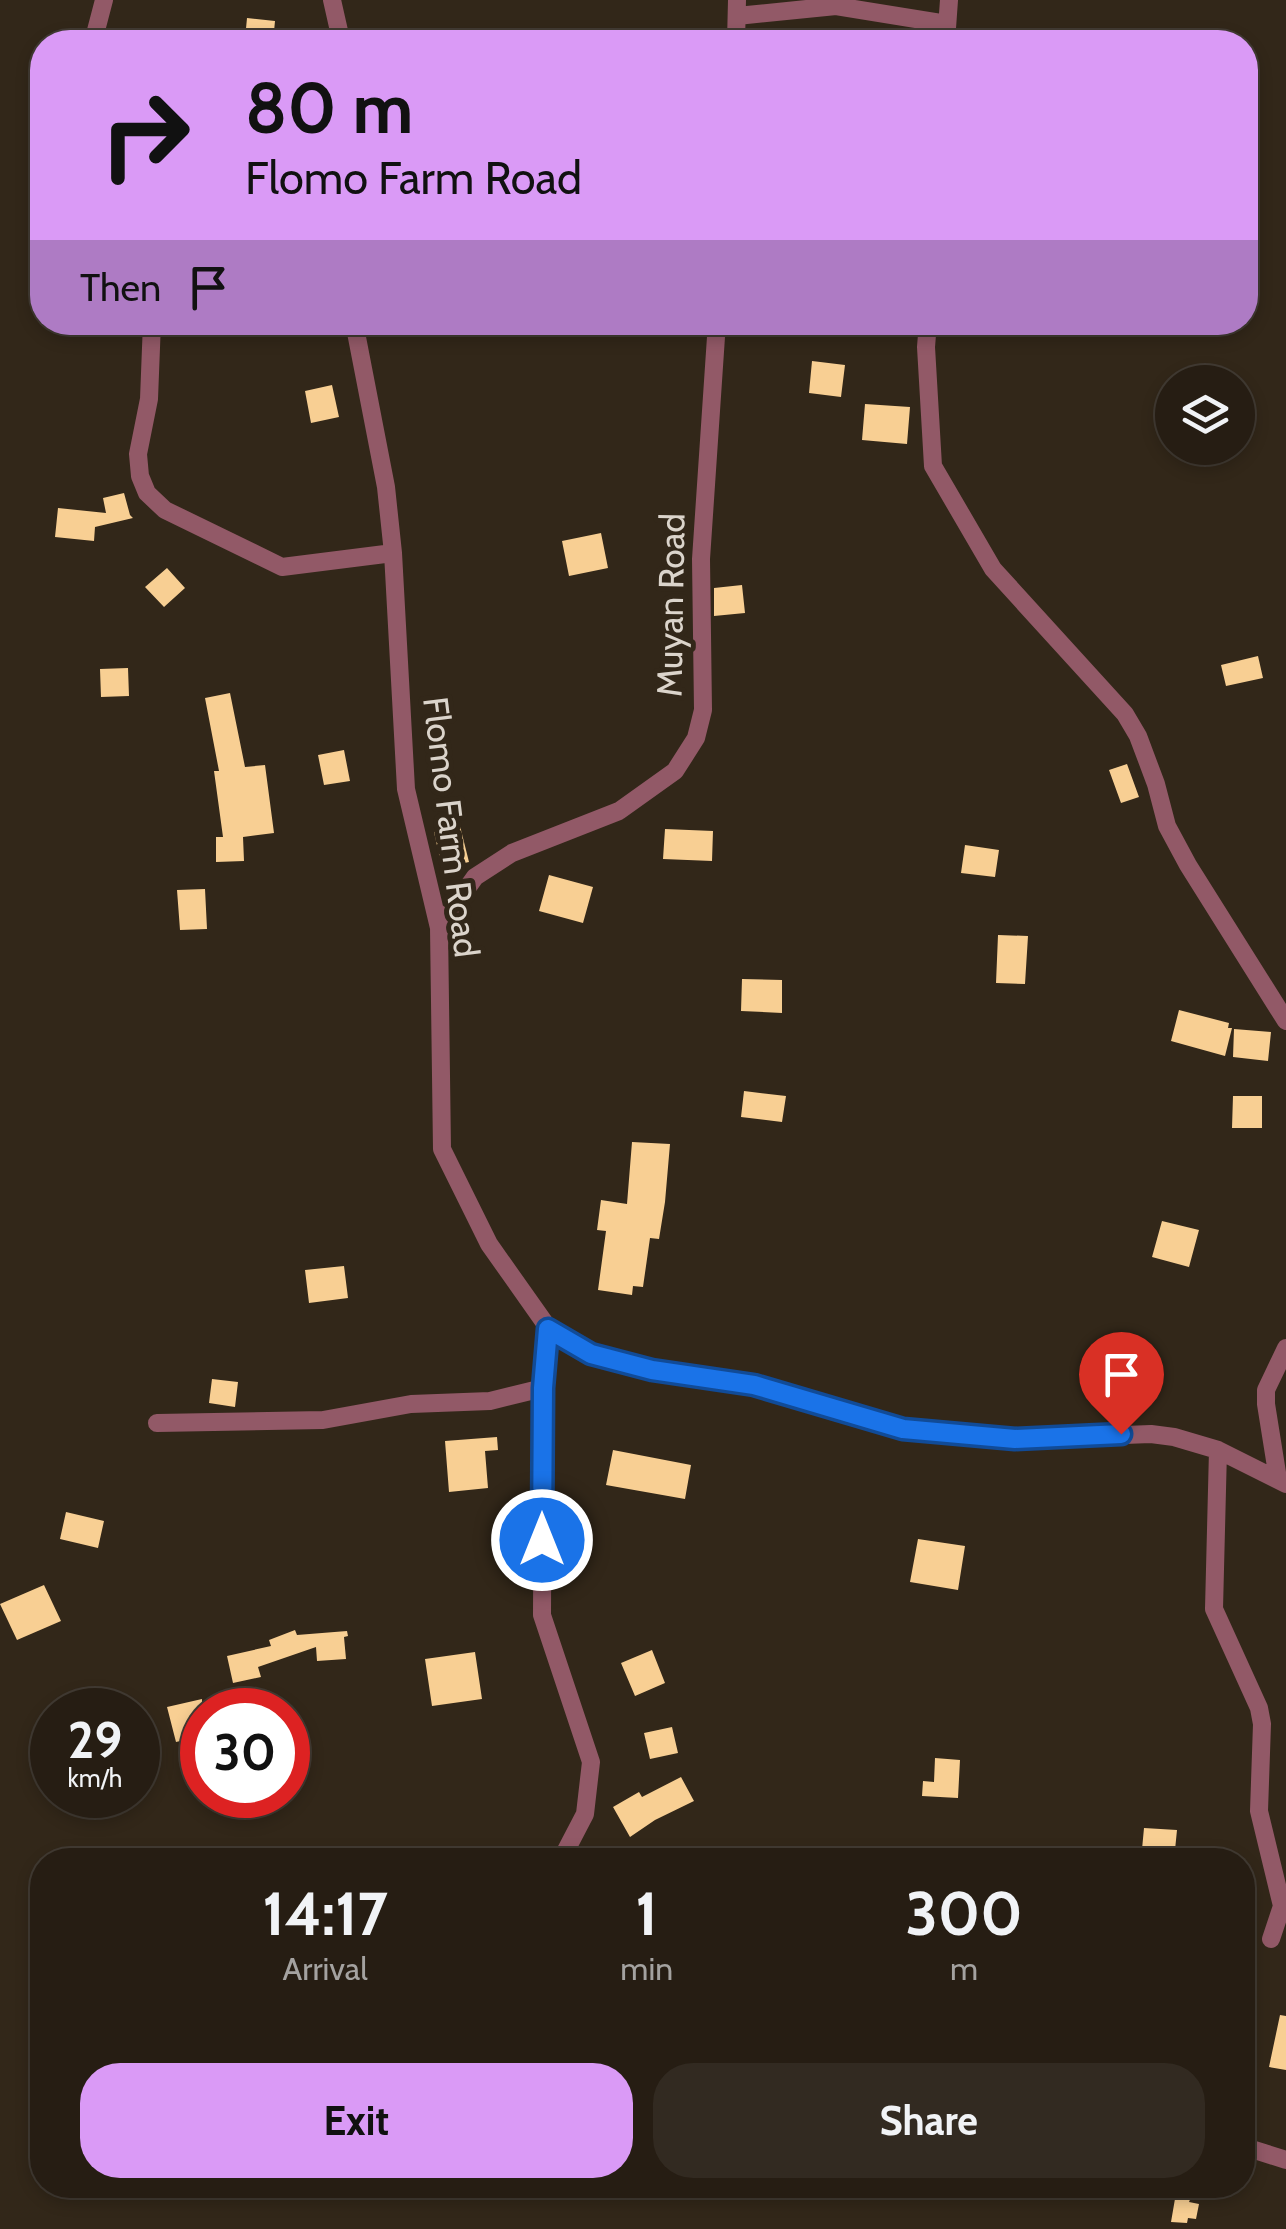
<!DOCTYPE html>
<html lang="en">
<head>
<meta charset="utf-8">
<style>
	body { margin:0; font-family:Cabin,sans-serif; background:#322a21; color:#f1f3f6; height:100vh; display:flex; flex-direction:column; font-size:38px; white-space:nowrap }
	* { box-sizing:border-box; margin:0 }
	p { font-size:32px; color:#a4a2a0 }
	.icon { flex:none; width:55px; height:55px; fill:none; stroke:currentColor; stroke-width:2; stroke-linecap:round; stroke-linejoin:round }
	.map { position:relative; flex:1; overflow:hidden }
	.details { position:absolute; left:30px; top:1848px; width:1225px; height:350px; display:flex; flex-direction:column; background:#261d13; border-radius:40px; box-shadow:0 5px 15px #0003,0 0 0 2px #423b33 }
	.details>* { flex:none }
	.top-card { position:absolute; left:30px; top:30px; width:1228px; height:305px; border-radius:40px; box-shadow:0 5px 15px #0003,0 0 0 2px #423b33; background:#da9af6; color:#111; overflow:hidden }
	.buttons { position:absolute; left:1155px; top:365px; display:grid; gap:20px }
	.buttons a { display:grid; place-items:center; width:100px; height:100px; border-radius:50%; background:#261d13; box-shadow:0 5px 15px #0003,0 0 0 2px #423b33; font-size:50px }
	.speed { position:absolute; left:30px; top:1688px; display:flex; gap:20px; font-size:50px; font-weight:700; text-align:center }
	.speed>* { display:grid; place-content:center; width:130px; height:130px; border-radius:50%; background:#261d13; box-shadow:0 5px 15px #0003,0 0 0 2px #423b33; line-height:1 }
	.speed small { font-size:25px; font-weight:400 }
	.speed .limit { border:15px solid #d22; background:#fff; color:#111 }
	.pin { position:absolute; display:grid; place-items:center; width:85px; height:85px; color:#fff; margin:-102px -42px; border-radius:50% 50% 50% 0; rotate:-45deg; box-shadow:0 0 10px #0007 }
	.pin .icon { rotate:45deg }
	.me { position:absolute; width:110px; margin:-55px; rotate:0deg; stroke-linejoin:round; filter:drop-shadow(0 0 8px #0008) }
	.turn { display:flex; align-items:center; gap:35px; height:210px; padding:0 50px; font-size:45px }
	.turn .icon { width:130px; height:130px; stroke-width:2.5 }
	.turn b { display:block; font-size:70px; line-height:85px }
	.then { display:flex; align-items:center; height:95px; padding:0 50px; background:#0003; gap:20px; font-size:38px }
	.eta { display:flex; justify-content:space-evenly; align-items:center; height:170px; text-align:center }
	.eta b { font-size:60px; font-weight:700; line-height:70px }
	.button { display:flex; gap:20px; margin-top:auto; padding:20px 50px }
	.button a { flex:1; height:115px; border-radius:40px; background:#da9af6; color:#111; font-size:40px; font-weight:700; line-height:115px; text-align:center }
	.button a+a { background:#322a21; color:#f1f3f6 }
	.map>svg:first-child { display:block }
	.building { fill:#f8cf93 }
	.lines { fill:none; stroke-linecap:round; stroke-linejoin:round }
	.minor { stroke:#925967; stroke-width:18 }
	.route-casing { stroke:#114b97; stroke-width:25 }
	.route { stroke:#1a73e8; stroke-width:18 }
	.labels { text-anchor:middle; stroke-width:10; stroke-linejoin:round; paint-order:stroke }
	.street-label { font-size:35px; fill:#dbd4cb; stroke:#322719 }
</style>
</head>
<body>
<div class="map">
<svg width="1286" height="2229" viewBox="0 0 1286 2229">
	<rect width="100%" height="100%" fill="#322719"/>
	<path class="building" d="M 247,18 L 275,21 L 273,42 L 245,39 Z
		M 812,361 L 845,365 L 841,397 L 809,393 Z
		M 332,385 L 339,417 L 311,423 L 305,391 Z
		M 865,404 L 910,407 L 907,444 L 862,440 Z
		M 124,493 L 130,515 L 133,518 L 95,527 L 94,541 L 55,537 L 58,508 L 106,513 L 103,498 Z
		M 601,533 L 608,568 L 569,576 L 562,541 Z
		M 167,568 L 185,588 L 164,607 L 145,587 Z
		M 742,585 L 745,613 L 714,616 L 714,588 Z
		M 1258,656 L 1263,678 L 1226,686 L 1221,665 Z
		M 128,668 L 129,696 L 101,697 L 100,669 Z
		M 230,693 L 245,767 L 265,765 L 274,833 L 243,837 L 244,861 L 216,862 L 216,837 L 223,837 L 214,771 L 219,771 L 205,698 Z
		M 344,750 L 350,781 L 324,785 L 318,755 Z
		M 1127,764 L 1139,797 L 1121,803 L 1109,770 Z
		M 460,826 L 469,862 L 442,868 L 434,832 Z
		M 665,829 L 713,831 L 712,861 L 663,859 Z
		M 965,845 L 999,850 L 995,877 L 961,873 Z
		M 549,875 L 593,887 L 583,923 L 539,911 Z
		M 205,889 L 207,929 L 180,930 L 177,890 Z
		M 998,935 L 1028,936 L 1025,984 L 996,983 Z
		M 742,979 L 782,980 L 782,1013 L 741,1011 Z
		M 1179,1010 L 1229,1023 L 1228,1028 L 1232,1028 L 1225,1056 L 1171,1041 Z
		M 1234,1029 L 1271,1032 L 1268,1061 L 1233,1057 Z
		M 744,1091 L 786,1096 L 782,1122 L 741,1117 Z
		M 1233,1096 L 1262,1096 L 1262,1128 L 1232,1128 Z
		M 632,1142 L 670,1144 L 665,1202 L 659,1239 L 650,1238 L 643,1287 L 633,1286 L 632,1295 L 598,1290 L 606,1231 L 597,1230 L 601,1200 L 627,1204 Z
		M 1162,1221 L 1199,1230 L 1189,1267 L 1152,1257 Z
		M 344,1266 L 348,1298 L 309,1303 L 305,1270 Z
		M 212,1379 L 238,1382 L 235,1407 L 209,1403 Z
		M 497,1437 L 498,1450 L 485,1451 L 488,1488 L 449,1492 L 445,1441 Z
		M 613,1450 L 691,1465 L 685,1499 L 606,1485 Z
		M 66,1512 L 104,1521 L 98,1548 L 60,1539 Z
		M 918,1539 L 965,1546 L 958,1590 L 910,1582 Z
		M 44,1585 L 61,1621 L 17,1640 L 0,1604 Z
		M 295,1630 L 297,1635 L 347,1631 L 348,1636 L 344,1637 L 346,1659 L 317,1661 L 316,1647 L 258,1667 L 261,1677 L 233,1683 L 227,1656 L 271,1646 L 269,1640 Z
		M 652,1650 L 665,1683 L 635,1696 L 621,1663 Z
		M 475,1652 L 482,1699 L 432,1706 L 425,1659 Z
		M 202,1699 L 202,1736 L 176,1742 L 167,1707 Z
		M 672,1727 L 678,1753 L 650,1759 L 644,1733 Z
		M 935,1758 L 960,1760 L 958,1798 L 922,1796 L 923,1781 L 934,1782 Z
		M 681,1777 L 694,1801 L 655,1820 L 630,1837 L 613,1807 L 639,1792 L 642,1797 Z
		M 1144,1828 L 1177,1830 L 1174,1860 L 1141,1860 Z
		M 1280,2015 L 1286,2016 L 1286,2070 L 1269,2067 Z
		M 1176,2193 L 1191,2197 L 1189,2202 L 1199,2204 L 1196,2219 L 1188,2218 L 1187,2223 L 1171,2222 Z"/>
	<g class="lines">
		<path class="minor" d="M 332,0 L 339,31 L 339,42
			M 737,16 L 836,6 L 947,24
			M 93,42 L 104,0
			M 736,42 L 737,0
			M 946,42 L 949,0
			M 152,322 L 149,399 L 138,454 L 140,476 L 147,493 L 165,510 L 282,567 L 393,553
			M 354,322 L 386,487 L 393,553 L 406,789 L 439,928 L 442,1149 L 489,1244 L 549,1329 L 591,1354 L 652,1370 L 754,1385 L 903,1429 L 1015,1439 L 1151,1434 L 1174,1437 L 1218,1450 L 1286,1484
			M 928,322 L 926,347 L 933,466 L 993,569 L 1125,714 L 1138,736 L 1156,784 L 1167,826 L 1188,865 L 1286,1021
			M 439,928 L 475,877 L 512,853 L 619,811 L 675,771 L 696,738 L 703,710 L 701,559 L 717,322
			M 549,1329 L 543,1388 L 542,1615 L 591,1762 L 585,1814 L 561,1860
			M 157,1423 L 323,1420 L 411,1404 L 490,1401 L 543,1388
			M 1218,1450 L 1214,1609 L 1259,1708 L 1262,1724 L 1259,1811 L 1282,1906 L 1271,1939
			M 1278,1479 L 1266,1404 L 1266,1390 L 1286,1348
			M 1242,2146 L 1286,2160"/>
	</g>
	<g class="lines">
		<g class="route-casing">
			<path id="route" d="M 542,1540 L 543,1388 L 548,1329 L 591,1354 L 652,1370 L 754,1385 L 903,1429 L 1015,1439 L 1121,1434"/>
		</g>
		<use href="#route" class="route"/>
	</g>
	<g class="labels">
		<g class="street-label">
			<text transform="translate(671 605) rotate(-89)" y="12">Muyan Road</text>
			<text transform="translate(451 827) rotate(83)" y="12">Flomo Farm Road</text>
		</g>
	</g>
</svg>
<div class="buttons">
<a><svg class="icon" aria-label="layers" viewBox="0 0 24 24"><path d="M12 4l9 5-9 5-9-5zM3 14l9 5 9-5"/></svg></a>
</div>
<div class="speed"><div>29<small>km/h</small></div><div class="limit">30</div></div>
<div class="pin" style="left:1121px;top:1434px;background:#d93025"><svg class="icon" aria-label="arrive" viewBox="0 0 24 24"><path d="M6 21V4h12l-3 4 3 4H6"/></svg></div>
<svg class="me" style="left:542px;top:1540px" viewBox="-20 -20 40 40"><circle r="17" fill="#1a73e8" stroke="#fff" stroke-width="3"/><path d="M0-11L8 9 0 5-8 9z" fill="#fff"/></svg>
<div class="top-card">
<div class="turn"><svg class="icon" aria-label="right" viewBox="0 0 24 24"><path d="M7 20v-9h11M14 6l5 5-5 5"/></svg><div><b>80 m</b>Flomo Farm Road</div></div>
<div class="then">Then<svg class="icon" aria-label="arrive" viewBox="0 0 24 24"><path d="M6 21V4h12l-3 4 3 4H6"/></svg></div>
</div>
<section class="details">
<div class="eta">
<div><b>14:17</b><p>Arrival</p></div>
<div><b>1</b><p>min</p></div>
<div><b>300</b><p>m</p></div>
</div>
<div class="button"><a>Exit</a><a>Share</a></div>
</section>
</div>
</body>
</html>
